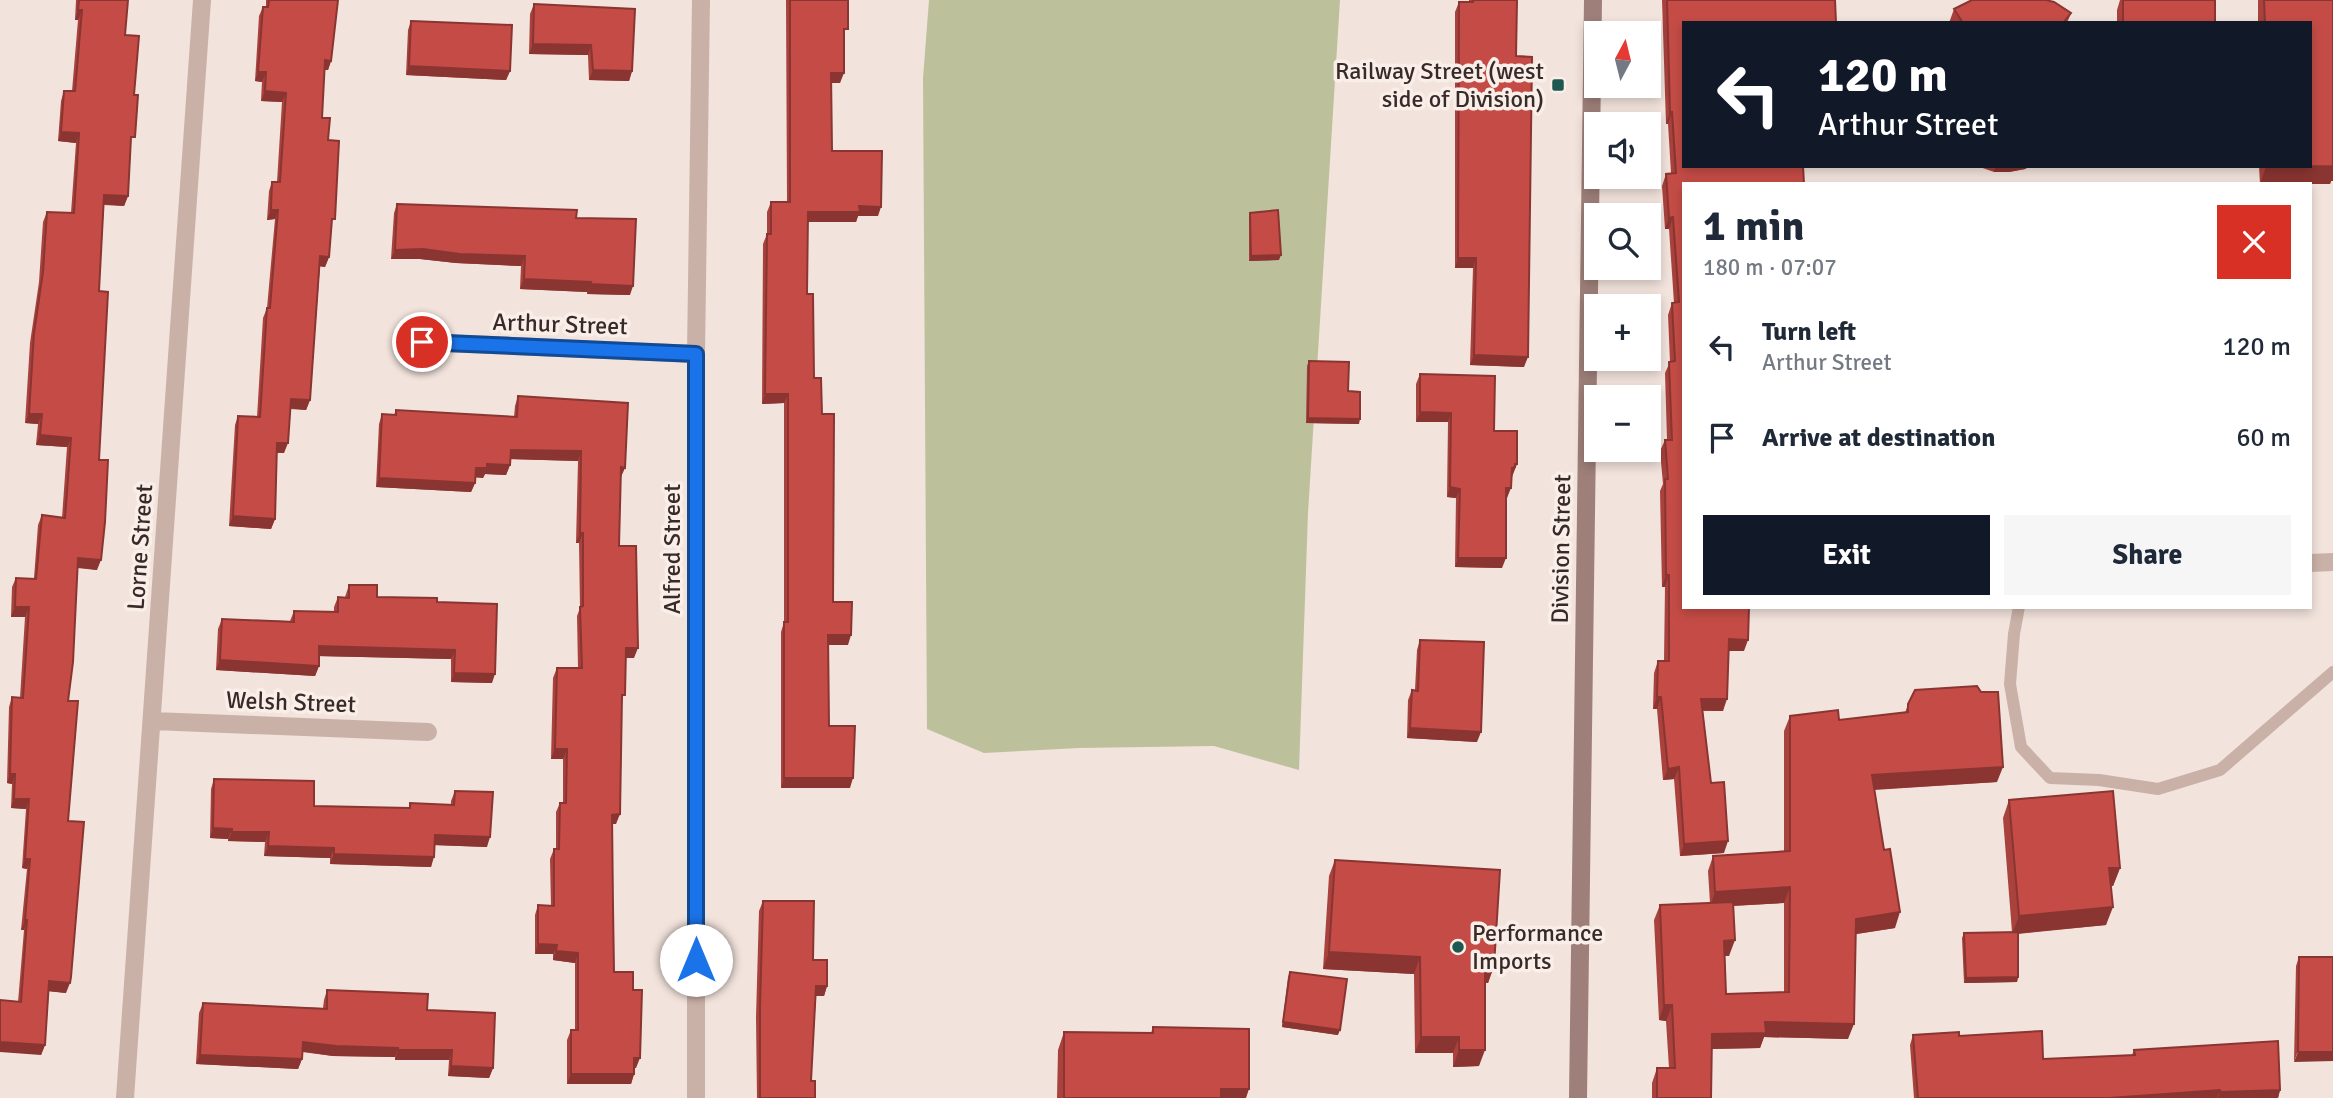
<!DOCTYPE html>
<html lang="en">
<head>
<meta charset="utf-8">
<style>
	body { margin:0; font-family:Signika,sans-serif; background:#f6f6f7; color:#1f2937; height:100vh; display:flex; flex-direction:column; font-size:26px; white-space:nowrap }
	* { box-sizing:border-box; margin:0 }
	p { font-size:23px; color:#747a83 }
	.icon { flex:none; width:38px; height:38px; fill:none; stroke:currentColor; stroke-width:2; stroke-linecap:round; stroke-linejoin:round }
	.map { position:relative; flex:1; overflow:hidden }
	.panel { position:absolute; left:1682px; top:182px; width:630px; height:427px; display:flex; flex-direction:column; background:#fff; border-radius:0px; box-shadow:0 4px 10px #0003 }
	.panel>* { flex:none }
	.hud { position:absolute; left:1682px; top:21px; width:630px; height:147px; border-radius:0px; box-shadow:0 4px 10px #0003; background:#111827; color:#fff; overflow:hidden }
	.needle { width:46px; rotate:7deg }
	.controls { position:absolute; left:1584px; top:21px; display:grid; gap:14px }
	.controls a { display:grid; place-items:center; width:77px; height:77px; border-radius:0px; background:#fff; box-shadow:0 4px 10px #0003; font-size:35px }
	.pin { position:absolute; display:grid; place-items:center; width:60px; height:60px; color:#fff; margin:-30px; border:4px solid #fff; border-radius:50%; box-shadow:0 2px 7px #0007 }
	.me { position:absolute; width:77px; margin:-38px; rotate:0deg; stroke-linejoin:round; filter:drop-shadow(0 0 5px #0008) }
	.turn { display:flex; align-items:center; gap:24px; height:147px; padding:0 21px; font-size:32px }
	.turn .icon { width:91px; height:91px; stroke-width:2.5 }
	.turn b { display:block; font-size:49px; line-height:60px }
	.round { display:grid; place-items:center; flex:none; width:74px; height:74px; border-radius:0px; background:#f6f6f7 }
	.overview { display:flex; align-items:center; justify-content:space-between; height:119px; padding:0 21px }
	h1 { font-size:42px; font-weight:800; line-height:52px }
	.primary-button { display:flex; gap:14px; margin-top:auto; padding:14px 21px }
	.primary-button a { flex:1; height:80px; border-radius:0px; background:#111827; color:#fff; font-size:28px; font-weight:800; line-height:80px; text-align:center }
	.primary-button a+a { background:#f6f6f7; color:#1f2937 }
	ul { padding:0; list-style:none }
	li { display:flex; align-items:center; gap:21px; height:91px; padding:0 21px }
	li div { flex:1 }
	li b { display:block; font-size:26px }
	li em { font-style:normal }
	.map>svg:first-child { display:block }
	.green { fill:#bcc19c }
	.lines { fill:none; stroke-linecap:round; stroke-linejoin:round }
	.lane { stroke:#cab1a8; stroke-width:12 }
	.street { stroke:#cab1a8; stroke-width:18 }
	.secondary { stroke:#9e7f79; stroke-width:18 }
	.wall { fill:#a9413c; fill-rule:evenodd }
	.shaded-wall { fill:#8a3531 }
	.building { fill:#c54c46; stroke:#8a3531; stroke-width:2 }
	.route-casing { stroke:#114b97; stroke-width:18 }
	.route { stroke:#1a73e8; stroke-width:12 }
	.poi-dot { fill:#1e5850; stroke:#f9eee8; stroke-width:2.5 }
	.labels { text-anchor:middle; stroke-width:7; stroke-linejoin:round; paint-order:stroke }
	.poi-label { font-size:24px; fill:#372a28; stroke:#f9eee8; text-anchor:end }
	.street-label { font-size:24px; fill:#372a28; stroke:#f9eee8 }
</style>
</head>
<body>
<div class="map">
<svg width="2333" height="1098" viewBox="0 0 2333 1098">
	<rect width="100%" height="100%" fill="#f2e3dc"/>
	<path class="green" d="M 929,0 L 1340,0 L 1308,513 L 1299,770 L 1214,746 L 1079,748 L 984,753 L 927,729 L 923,78 Z"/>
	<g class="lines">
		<path class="lane" d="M 2019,607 L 2014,634 L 2010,684 L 2021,747 L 2050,778 L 2099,780 L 2158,789 L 2220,770 L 2333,672"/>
		<path class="street" d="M 422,342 L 696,354
			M 2310,563 L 2333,562
			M 153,721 L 428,732
			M 125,1098 L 202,0
			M 696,1098 L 696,354 L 701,0"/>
		<path class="secondary" d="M 1578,1098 L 1593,0"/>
	</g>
	<path class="wall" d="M 76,0 L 128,0 L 125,35 L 131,147 L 128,196 L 124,206 L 104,205 L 99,291 L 97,570 L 77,568 L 68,701 L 66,993 L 49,991 L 45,1045 L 41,1055 L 18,1002 L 24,930 L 21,930 L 27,869 L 22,868 L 26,809 L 11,808 L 12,784 L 7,783 L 9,707 L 12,697 L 20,698 L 25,617 L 11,617 L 12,587 L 16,578 L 34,578 L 38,525 L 42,515 L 62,518 L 67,447 L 36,445 L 38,424 L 25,423 L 30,343 L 39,282 L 43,222 L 47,212 L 71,213 L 76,143 L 58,141 L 61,101 L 64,91 L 72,91 L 78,20 L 75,20 Z
		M 266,0 L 338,0 L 331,61 L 328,70 L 324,70 L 322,118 L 328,140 L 331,229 L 329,257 L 325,267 L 320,266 L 310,400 L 306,410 L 290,409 L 284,453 L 277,453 L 275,519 L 271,529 L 229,526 L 235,425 L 238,416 L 257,417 L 263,318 L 267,308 L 275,219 L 267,220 L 269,191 L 272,182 L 277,182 L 282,102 L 261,101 L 262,82 L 255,81 L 259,16 L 263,7 L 266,7 Z
		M 786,0 L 848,0 L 840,83 L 831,83 L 832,151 L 878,216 L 858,216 L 856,222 L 808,222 L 807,294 L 814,378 L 822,414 L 833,602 L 848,645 L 829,645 L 829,726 L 850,788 L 781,788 L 781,632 L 784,622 L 784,403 L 762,404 L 763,244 L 767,234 L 767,212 L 771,202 L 787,202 Z
		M 1469,0 L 1517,0 L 1516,56 L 1524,367 L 1470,365 L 1473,268 L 1455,268 L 1455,12 L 1459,2 L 1469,2 Z
		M 1662,0 L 1835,0 L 1684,23 L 1684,184 L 1744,651 L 1729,651 L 1723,711 L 1703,711 L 1711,783 L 1724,853 L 1680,856 L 1674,779 L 1663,780 L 1657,709 L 1653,709 L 1654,673 L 1658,661 L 1664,661 L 1665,587 L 1662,587 L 1660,491 L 1663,484 L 1660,451 L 1665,440 L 1667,440 L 1665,373 L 1670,362 L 1668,315 L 1672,303 L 1674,303 L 1669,229 L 1665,229 L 1662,186 L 1666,174 L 1671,173 L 1668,124 L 1666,124 Z
		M 2120,0 L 2215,0 L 2215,23 L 2117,23 L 2117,10 Z
		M 2258,0 L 2333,0 L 2331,181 L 2330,184 L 2260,184 L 2259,166 L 2310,166 L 2310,23 L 2258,23 Z
		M 534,4 L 632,71 L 629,81 L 589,80 L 588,55 L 529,54 L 530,14 Z
		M 1954,9 L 2071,13 L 2067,23 L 1949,23 Z
		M 411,21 L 510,71 L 506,80 L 406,75 L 408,30 Z
		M 1977,166 L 2030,166 L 2025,169 L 2009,172 L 1994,172 Z
		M 397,204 L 576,218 L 630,295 L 587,294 L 587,292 L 520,289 L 521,266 L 456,263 L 420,259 L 391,259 L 394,213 Z
		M 1250,213 L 1279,260 L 1249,261 L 1249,218 Z
		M 1309,361 L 1348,391 L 1359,424 L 1306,423 L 1307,366 Z
		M 1420,374 L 1494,431 L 1517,464 L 1511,477 L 1507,498 L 1506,498 L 1502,568 L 1455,567 L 1456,498 L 1447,497 L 1448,422 L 1416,422 L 1416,384 Z
		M 518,396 L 621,477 L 619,546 L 634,658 L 625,658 L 622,703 L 616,824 L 612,824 L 614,972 L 636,1068 L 634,1068 L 634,1074 L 631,1084 L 567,1084 L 567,1040 L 571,1030 L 575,1030 L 575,963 L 553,960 L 553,954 L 535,954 L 535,915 L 538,905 L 551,906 L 550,859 L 554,849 L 556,849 L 556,812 L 560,803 L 563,803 L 563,759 L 551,759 L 553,678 L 557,668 L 578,668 L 577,616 L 580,608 L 579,543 L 576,543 L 578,461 L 510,459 L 510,465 L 506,475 L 485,474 L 483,478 L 475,477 L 475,483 L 471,492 L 376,487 L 379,424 L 382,414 L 394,415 L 396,410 L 514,417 L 515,406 Z
		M 349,585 L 377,597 L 437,602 L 492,683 L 451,682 L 451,659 L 319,656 L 319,666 L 315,676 L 216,670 L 218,629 L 222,619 L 290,621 L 294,611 L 334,612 L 334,607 L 338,597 L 345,597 Z
		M 1420,640 L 1477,742 L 1407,738 L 1408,700 L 1412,690 L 1415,690 L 1417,650 Z
		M 1908,704 L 1997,782 L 1874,790 L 1895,928 L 1856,934 L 1848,1039 L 1764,1037 L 1760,1048 L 1712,1049 L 1711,1098 L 1652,1098 L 1652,1083 L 1657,1068 L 1669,1068 L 1666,1021 L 1659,1020 L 1654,920 L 1660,905 L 1710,903 L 1708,871 L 1713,856 L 1784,852 L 1784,731 L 1790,716 L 1839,720 L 1905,713 ZM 1784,903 L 1784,992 L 1726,994 L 1725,956 L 1729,956 L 1733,906 Z
		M 214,779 L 314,806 L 409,808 L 410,803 L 451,805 L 451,801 L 455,791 L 487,847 L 435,845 L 431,867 L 330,864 L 330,858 L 264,856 L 265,842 L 228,841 L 228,839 L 210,838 L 211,789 Z
		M 2009,800 L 2120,868 L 2113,886 L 2111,886 L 2106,925 L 2018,934 L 2018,977 L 2017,982 L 1964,983 L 1962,938 L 1964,933 L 2012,932 L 2003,818 Z
		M 1335,860 L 1494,966 L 1488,983 L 1485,983 L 1479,1066 L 1453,1067 L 1453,1053 L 1415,1053 L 1414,974 L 1323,969 L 1329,876 Z
		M 763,901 L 813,960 L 827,986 L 824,996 L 816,996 L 811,1081 L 815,1098 L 757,1098 L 756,1017 L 759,911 Z
		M 2299,957 L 2333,957 L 2294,1062 L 2296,966 Z
		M 1290,972 L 1338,1035 L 1282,1027 L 1288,977 Z
		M 327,990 L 427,1010 L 493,1068 L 489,1078 L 448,1076 L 449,1060 L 395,1060 L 395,1057 L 333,1056 L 302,1052 L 302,1059 L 298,1069 L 196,1064 L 199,1013 L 203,1003 L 323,1008 L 324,1000 Z
		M 1153,1027 L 1246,1098 L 1057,1098 L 1058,1050 L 1064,1032 L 1151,1033 Z
		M 1913,1035 L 1959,1036 L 2043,1059 L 2132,1055 L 2134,1050 L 2280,1090 L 2278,1098 L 1914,1098 L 1910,1045 Z"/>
	<path class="shaded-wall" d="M 78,10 L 82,10 L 78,20 L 75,20 Z
		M 533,44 L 591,45 L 588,55 L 529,54 Z
		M 325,60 L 331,61 L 328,70 L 321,70 Z
		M 409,66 L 510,71 L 506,80 L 406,75 Z
		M 593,70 L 632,71 L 629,81 L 589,80 Z
		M 258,72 L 266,72 L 262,82 L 255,81 Z
		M 831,73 L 844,73 L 840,83 L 828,83 Z
		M 265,91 L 286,93 L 282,102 L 261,101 Z
		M 1670,112 L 1672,112 L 1668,124 L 1666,124 Z
		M 61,132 L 79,133 L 76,143 L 58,141 Z
		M 1996,166 L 2030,166 L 2025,169 L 2009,172 L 1994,172 Z
		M 2333,166 L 2333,181 L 2331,181 L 2330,184 L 2260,184 L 2266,167 Z
		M 104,195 L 128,196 L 124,206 L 101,204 Z
		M 859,206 L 881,207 L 878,216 L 858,216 L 856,222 L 804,222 L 808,212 Z
		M 271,210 L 278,210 L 275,219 L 267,220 Z
		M 1673,217 L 1669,229 L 1665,229 L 1669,218 Z
		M 423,249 L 525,256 L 521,266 L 456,263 L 420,259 L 391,259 L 395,250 Z
		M 1281,255 L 1279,260 L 1249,261 L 1251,256 Z
		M 320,256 L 329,257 L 325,267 L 317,266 Z
		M 1458,258 L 1476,258 L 1473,268 L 1455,268 Z
		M 524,279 L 591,282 L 587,292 L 520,289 Z
		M 590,284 L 633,286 L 630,295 L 587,294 Z
		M 1474,355 L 1528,357 L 1524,367 L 1470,365 Z
		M 765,394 L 788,394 L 784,403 L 762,404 Z
		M 291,399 L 310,400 L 306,410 L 287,408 Z
		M 1420,412 L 1451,413 L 1448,422 L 1416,422 Z
		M 29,414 L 42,414 L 38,424 L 25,423 Z
		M 1308,418 L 1360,419 L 1359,424 L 1306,423 Z
		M 40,435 L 71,438 L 67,447 L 36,445 Z
		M 277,443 L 288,443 L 284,453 L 273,452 Z
		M 511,450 L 581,451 L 578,461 L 507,459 Z
		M 487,464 L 510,465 L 506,475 L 485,474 L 483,478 L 472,477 L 476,468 Z
		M 1515,464 L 1517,464 L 1512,477 L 1512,468 Z
		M 621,467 L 625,468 L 621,477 L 617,477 Z
		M 379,478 L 475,483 L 471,492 L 376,487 Z
		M 1450,487 L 1460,489 L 1456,498 L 1447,497 Z
		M 1506,488 L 1511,488 L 1507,498 L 1502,498 Z
		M 233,516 L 275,519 L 271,529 L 229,526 Z
		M 580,533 L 583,533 L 579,543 L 576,543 Z
		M 78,558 L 101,560 L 97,570 L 74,567 Z
		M 1458,558 L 1506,558 L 1502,568 L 1455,567 Z
		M 1666,575 L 1669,575 L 1665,587 L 1662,587 Z
		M 15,607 L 29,607 L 25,617 L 11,617 Z
		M 828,635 L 851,635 L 848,645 L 825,645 Z
		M 1729,639 L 1748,640 L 1744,651 L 1725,651 Z
		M 319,646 L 455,650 L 451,659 L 315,656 Z
		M 626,648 L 638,648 L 634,658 L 622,658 Z
		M 220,660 L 319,666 L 315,676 L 216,670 Z
		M 454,673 L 495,674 L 492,683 L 451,682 Z
		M 1657,697 L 1661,697 L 1657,709 L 1653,709 Z
		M 1701,699 L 1727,699 L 1723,711 L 1697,710 Z
		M 1410,728 L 1481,732 L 1477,742 L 1407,738 Z
		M 555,749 L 567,749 L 563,759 L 551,759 Z
		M 1679,767 L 1674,779 L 1663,780 L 1668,769 Z
		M 2003,767 L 1997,782 L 1866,790 L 1872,775 Z
		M 10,774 L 15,774 L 12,784 L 7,783 Z
		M 784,778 L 853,778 L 850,788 L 781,788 Z
		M 14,799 L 29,799 L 26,809 L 11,808 Z
		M 620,814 L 616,824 L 608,824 L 612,815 Z
		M 213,828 L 232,829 L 228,839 L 210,838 Z
		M 232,832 L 269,832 L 265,842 L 228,841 Z
		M 435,835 L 490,837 L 487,847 L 432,845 Z
		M 1728,841 L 1724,853 L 1680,856 L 1684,844 Z
		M 268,846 L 334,848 L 330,858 L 264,856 Z
		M 334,854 L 434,857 L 431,867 L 330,864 Z
		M 25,859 L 30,859 L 27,869 L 22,868 Z
		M 2109,868 L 2120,868 L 2113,886 L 2103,886 Z
		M 1790,887 L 1784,903 L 1710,907 L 1715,892 Z
		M 2113,907 L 2106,925 L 2012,934 L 2019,916 Z
		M 1900,912 L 1895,928 L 1850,935 L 1856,919 Z
		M 25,920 L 27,920 L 24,930 L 21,930 Z
		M 1735,940 L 1729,956 L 1719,956 L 1724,941 Z
		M 538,944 L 557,945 L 553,954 L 535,954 Z
		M 556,951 L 578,953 L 575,963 L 553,960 Z
		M 1329,952 L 1420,957 L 1414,974 L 1323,969 Z
		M 1485,966 L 1494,966 L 1488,983 L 1479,983 Z
		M 2018,977 L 2017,982 L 1964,983 L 1966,978 Z
		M 49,981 L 70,983 L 66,993 L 46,991 Z
		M 816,986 L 827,986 L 824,996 L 813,996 Z
		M 1664,1005 L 1672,1005 L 1666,1021 L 1659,1020 Z
		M 1283,1022 L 1340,1030 L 1338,1035 L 1282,1027 Z
		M 1765,1022 L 1854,1024 L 1848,1039 L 1764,1037 L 1760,1048 L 1706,1049 L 1712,1034 Z
		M 1421,1037 L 1459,1037 L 1453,1053 L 1415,1053 Z
		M 0,1042 L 45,1045 L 41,1055 L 0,1052 Z
		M 303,1042 L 398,1048 L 395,1057 L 333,1056 L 299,1051 Z
		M 398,1050 L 452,1050 L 449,1060 L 395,1060 Z
		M 1459,1050 L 1485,1050 L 1479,1066 L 1453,1067 Z
		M 2298,1052 L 2333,1052 L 2333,1061 L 2294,1062 Z
		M 200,1055 L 302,1059 L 298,1069 L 196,1064 Z
		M 634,1058 L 640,1058 L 636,1068 L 630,1068 Z
		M 451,1066 L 493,1068 L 489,1078 L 448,1076 Z
		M 571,1074 L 634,1074 L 631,1084 L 567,1084 Z
		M 1221,1089 L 1249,1089 L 1246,1098 L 1217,1098 Z
		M 2220,1090 L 2217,1098 L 2109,1098 Z
		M 2280,1090 L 2278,1098 L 2218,1098 L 2220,1092 Z"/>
	<path class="building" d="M 79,0 L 128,0 L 125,35 L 139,36 L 134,95 L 138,95 L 135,137 L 131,137 L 128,196 L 104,195 L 99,291 L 108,292 L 99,460 L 108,460 L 105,522 L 101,560 L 78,558 L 73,662 L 68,701 L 78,701 L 68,821 L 84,822 L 71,977 L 70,983 L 49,981 L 45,1045 L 0,1042 L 0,1000 L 21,1002 L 27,920 L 25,920 L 30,859 L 25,859 L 29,799 L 14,799 L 15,774 L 10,774 L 12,697 L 23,698 L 29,607 L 15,607 L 16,578 L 36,579 L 42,515 L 65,518 L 71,438 L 40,435 L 42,414 L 29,414 L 34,333 L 43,272 L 47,212 L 74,213 L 79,133 L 61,132 L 64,91 L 75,91 L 82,10 L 78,10 Z
		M 269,0 L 338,0 L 331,61 L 325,60 L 322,118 L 330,118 L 328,140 L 339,141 L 335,219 L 332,219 L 329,257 L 320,256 L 310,400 L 291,399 L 288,443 L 277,443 L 275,519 L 233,516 L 238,416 L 260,417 L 267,308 L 270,308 L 278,210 L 271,210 L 272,182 L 280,182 L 286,93 L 265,91 L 266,72 L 258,72 L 263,7 L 268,7 Z
		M 790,0 L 848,0 L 848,29 L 844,29 L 844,73 L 831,73 L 832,151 L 882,151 L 881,207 L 859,206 L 860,212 L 808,212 L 807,294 L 813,294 L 814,378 L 821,378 L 822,414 L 834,414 L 833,602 L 852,602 L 851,635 L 828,635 L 829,726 L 855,726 L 853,778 L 784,778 L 784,622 L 788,622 L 788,394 L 765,394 L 767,234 L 771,234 L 771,202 L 790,202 Z
		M 1473,0 L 1517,0 L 1516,56 L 1532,57 L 1528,357 L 1474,355 L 1476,258 L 1458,258 L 1459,2 L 1473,2 Z
		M 1667,0 L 1835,0 L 1836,23 L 1684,23 L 1684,166 L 1803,166 L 1804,184 L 1684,184 L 1684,607 L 1749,607 L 1748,640 L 1729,639 L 1727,699 L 1701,699 L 1711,783 L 1724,782 L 1728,841 L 1684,844 L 1679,767 L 1668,769 L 1661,697 L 1657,697 L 1658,661 L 1669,661 L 1669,575 L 1666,575 L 1665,479 L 1668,479 L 1665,440 L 1672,440 L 1669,362 L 1675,361 L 1672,303 L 1679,302 L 1673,217 L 1669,218 L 1666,174 L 1676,173 L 1672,112 L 1670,112 Z
		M 1972,0 L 2046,0 L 2054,2 L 2071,13 L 2063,23 L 1963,23 L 1954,9 Z
		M 2123,0 L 2215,0 L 2215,23 L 2123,23 Z
		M 2264,0 L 2333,0 L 2333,166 L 2266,167 L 2266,166 L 2310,166 L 2310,23 L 2265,23 Z
		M 534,4 L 635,9 L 632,71 L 593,70 L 591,45 L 533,44 Z
		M 411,21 L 512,25 L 510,71 L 409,66 Z
		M 397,204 L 577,210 L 576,218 L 636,219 L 633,286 L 590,284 L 591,282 L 524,279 L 525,256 L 460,254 L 423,249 L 395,250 Z
		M 1278,210 L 1281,255 L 1251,256 L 1250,213 Z
		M 1309,361 L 1349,362 L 1348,391 L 1360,392 L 1360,419 L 1308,418 Z
		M 1420,374 L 1495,376 L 1494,431 L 1517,431 L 1517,464 L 1515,464 L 1515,467 L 1512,468 L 1511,488 L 1506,488 L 1506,558 L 1458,558 L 1460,489 L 1450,487 L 1451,413 L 1420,412 Z
		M 518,396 L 628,403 L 625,468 L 621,467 L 619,546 L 636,546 L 638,648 L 626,648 L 625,695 L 622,695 L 620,814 L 612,815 L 613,907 L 614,972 L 633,972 L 633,990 L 642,990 L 640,1058 L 634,1058 L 634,1074 L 571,1074 L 571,1030 L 578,1030 L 578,953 L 556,951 L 557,945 L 538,944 L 538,905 L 554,906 L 554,849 L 559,849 L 560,803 L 566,803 L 567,749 L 555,749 L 557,668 L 582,668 L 580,607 L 583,606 L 583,533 L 580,533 L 581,451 L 511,450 L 510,465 L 487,464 L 487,468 L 476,468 L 475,483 L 379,478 L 382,414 L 396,415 L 396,410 L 517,417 Z
		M 349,585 L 377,585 L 377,597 L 437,598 L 437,602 L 497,604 L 495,674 L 454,673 L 455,650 L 319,646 L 319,666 L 220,660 L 222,619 L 294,622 L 294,611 L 338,612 L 338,597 L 349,598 Z
		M 1420,640 L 1484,642 L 1481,732 L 1410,728 L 1412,690 L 1418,691 Z
		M 1977,686 L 1981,692 L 1998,692 L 2003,767 L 1872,775 L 1884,850 L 1890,849 L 1900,912 L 1856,919 L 1854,1024 L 1765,1022 L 1766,1033 L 1712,1034 L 1711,1098 L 1657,1098 L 1657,1068 L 1675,1068 L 1672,1005 L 1664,1005 L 1660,905 L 1733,902 L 1735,940 L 1724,941 L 1726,994 L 1789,992 L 1790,887 L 1715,892 L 1713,856 L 1790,851 L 1790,716 L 1838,710 L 1839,720 L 1908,712 L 1908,704 L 1915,690 Z
		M 214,779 L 314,781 L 314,806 L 410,808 L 410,803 L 454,805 L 455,791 L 493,792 L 490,837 L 435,835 L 434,857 L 334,854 L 334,848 L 268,846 L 269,832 L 232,832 L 232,829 L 213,828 Z
		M 2113,791 L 2120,868 L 2109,868 L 2113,907 L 2019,916 L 2009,800 Z
		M 1335,860 L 1500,870 L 1494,966 L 1485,966 L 1485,1050 L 1459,1050 L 1459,1037 L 1421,1037 L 1420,957 L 1329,952 Z
		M 763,901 L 814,901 L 813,960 L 827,960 L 827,986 L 816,986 L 811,1081 L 815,1081 L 815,1098 L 760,1098 L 760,1007 Z
		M 2018,932 L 2018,977 L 1966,978 L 1964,933 Z
		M 2299,957 L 2333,957 L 2333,1052 L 2298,1052 Z
		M 1290,972 L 1347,979 L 1340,1030 L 1283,1022 Z
		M 327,990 L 428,994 L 427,1010 L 495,1013 L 493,1068 L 451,1066 L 452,1050 L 398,1050 L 398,1048 L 336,1046 L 303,1042 L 302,1059 L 200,1055 L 203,1003 L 327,1009 Z
		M 1153,1027 L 1249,1029 L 1249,1089 L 1221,1089 L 1221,1098 L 1064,1098 L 1064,1032 L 1153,1033 Z
		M 2042,1031 L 2043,1059 L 2135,1055 L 2134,1050 L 2278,1041 L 2280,1090 L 2220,1092 L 2220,1090 L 2109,1098 L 1918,1098 L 1913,1035 L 1959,1032 L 1959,1036 Z"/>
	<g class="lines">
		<g class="route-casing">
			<path id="route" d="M 422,342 L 696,354 L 696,960"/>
		</g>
		<use href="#route" class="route"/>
	</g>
	<g class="poi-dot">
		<rect x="1551" y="78" width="14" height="14" rx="3.5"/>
		<circle cx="1458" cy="947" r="7"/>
	</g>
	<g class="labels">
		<g class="poi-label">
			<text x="1544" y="79">Railway Street (west<tspan x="1544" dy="28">side of Division)</tspan></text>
			<text x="1472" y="941" text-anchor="start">Performance<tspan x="1472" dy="28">Imports</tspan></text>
		</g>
		<g class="street-label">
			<text transform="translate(560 324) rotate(2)" y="8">Arthur Street</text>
			<text transform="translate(140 547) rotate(-86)" y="8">Lorne Street</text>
			<text transform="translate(672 549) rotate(-90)" y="8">Alfred Street</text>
			<text transform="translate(1561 549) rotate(-89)" y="8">Division Street</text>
			<text transform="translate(291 702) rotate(2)" y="8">Welsh Street</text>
		</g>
	</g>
</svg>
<div class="controls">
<a><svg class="needle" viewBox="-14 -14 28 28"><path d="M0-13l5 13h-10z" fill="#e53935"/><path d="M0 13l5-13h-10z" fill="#747a83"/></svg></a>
<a><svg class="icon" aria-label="sound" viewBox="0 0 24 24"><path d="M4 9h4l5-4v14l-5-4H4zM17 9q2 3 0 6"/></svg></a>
<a><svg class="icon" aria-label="search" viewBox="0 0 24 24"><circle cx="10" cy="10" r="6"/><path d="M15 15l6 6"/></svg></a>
<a>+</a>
<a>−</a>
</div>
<div class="pin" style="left:422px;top:342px;background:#d93025"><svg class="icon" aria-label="arrive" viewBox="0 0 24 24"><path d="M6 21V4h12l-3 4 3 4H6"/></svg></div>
<svg class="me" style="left:696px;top:960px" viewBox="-20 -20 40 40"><circle r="19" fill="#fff"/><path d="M0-13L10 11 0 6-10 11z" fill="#1a73e8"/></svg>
<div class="hud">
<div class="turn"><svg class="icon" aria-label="left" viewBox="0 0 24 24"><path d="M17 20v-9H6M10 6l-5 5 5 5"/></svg><div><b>120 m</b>Arthur Street</div></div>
</div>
<section class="panel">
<div class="overview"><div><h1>1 min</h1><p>180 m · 07:07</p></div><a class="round" style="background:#d93025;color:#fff"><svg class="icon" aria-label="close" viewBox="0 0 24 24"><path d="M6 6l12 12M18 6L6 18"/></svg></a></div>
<ul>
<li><svg class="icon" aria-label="left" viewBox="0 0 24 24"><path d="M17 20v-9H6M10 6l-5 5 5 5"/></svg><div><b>Turn left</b><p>Arthur Street</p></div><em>120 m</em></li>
<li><svg class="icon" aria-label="arrive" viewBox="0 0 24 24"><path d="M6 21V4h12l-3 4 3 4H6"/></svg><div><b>Arrive at destination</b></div><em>60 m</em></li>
</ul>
<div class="primary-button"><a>Exit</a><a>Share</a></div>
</section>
</div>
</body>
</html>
